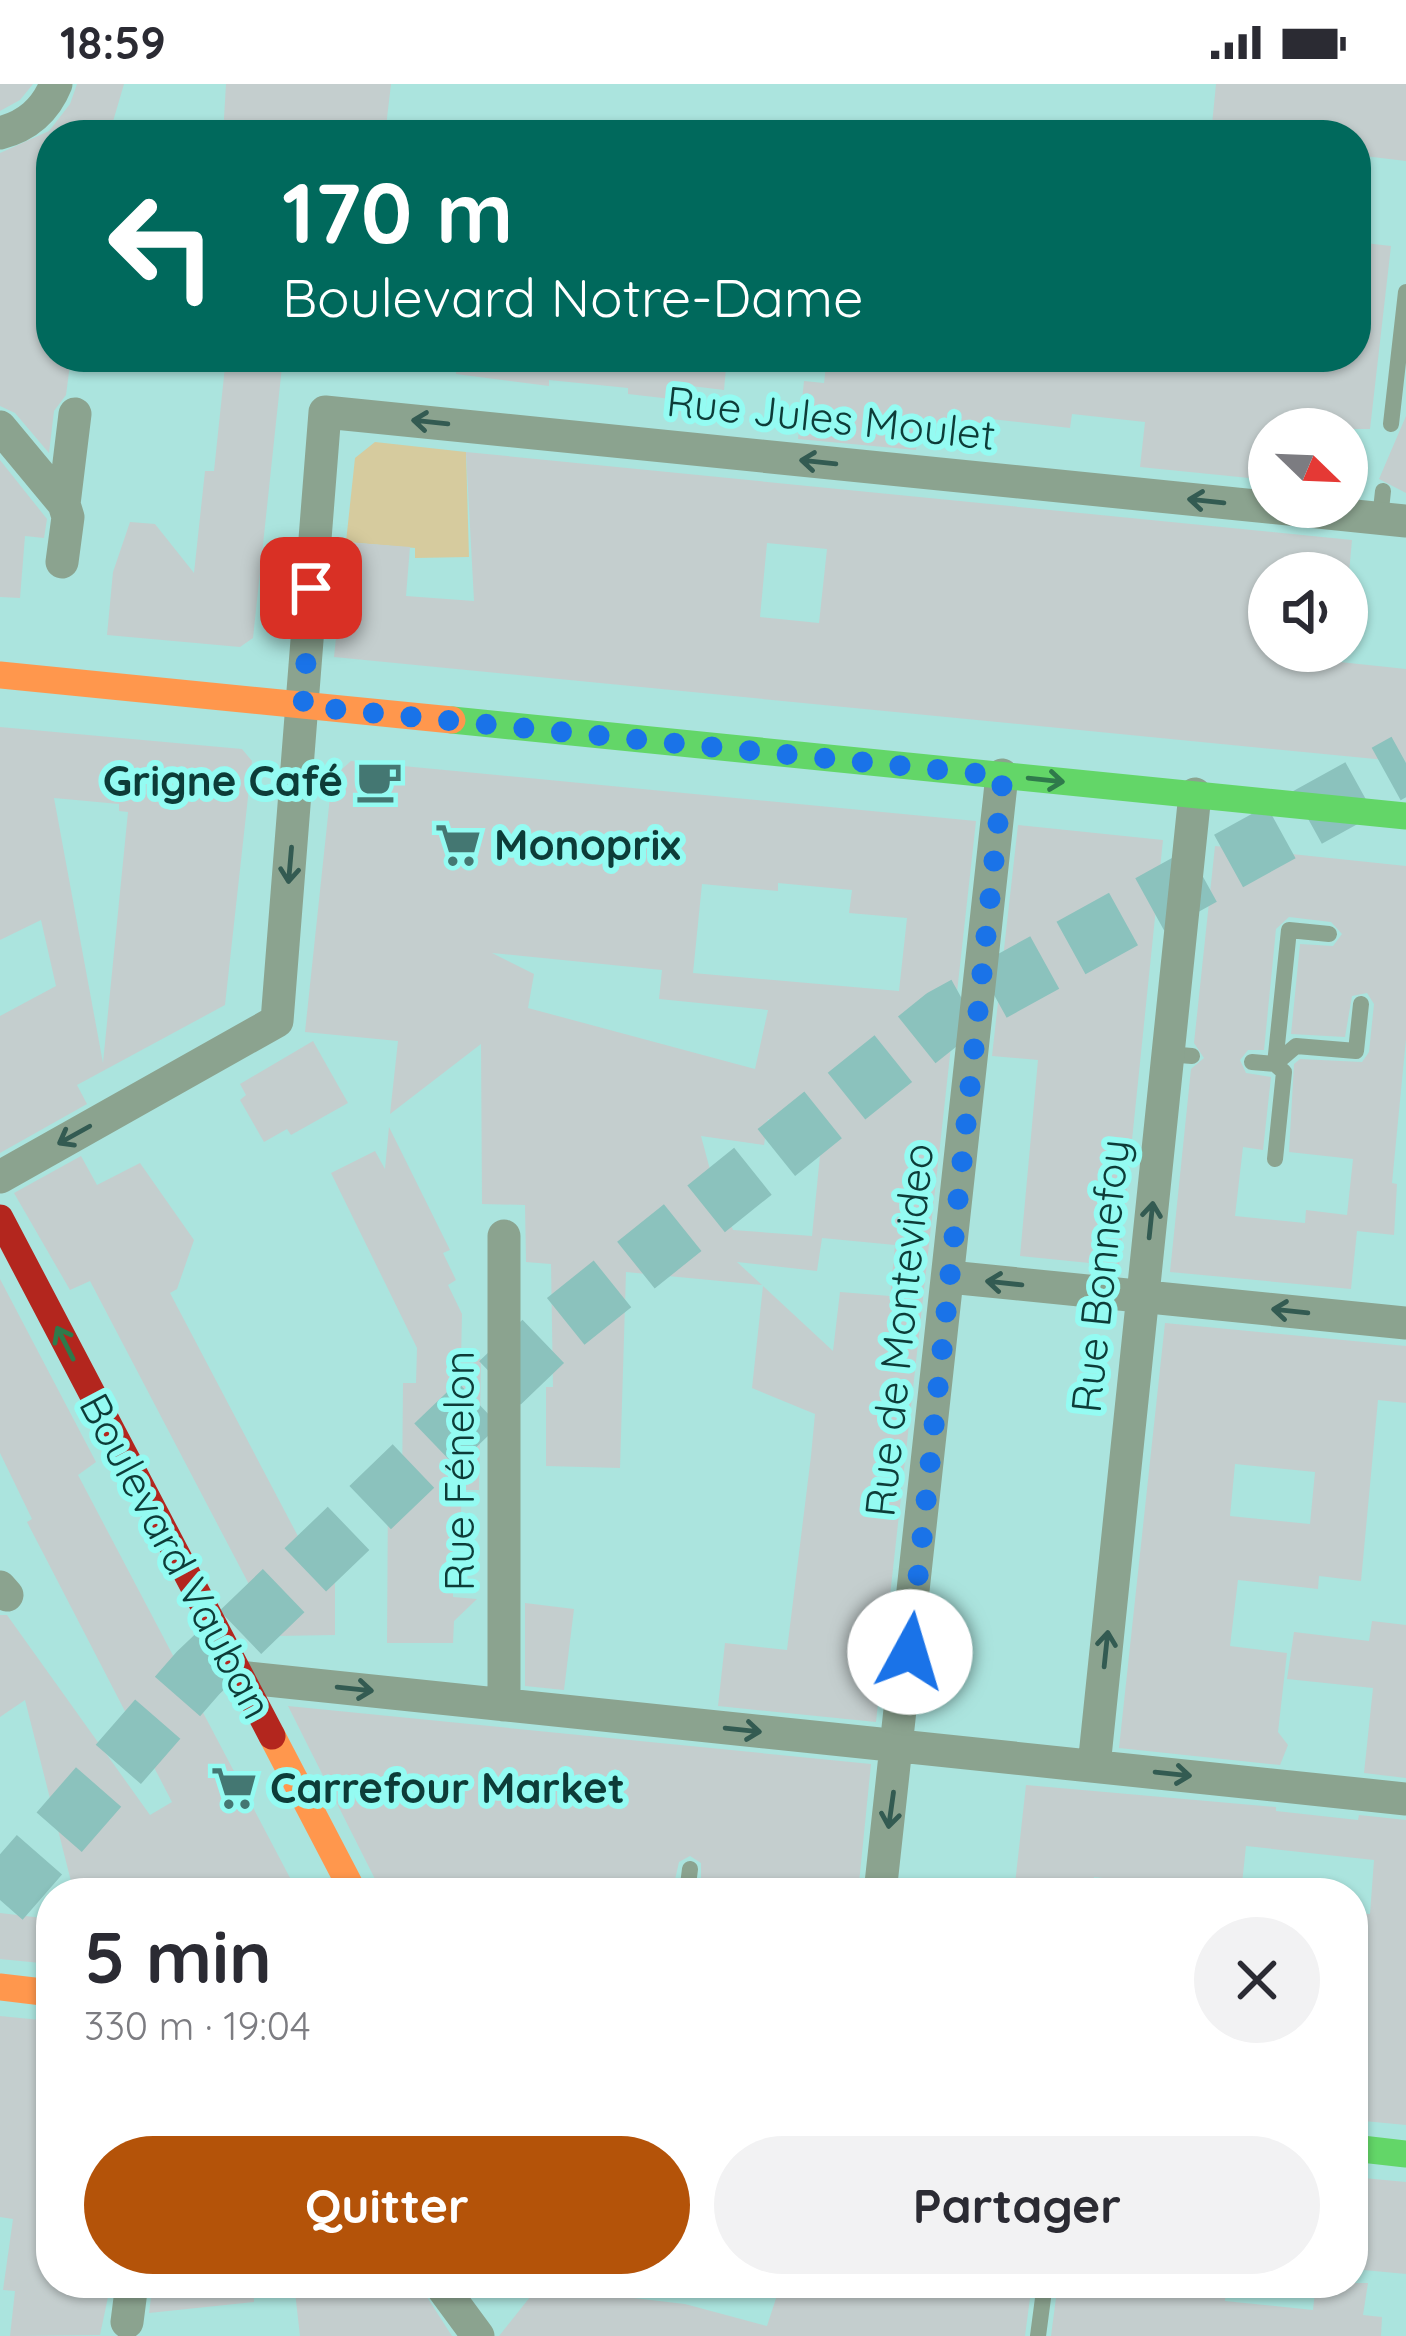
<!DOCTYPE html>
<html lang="fr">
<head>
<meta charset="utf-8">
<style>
	body { margin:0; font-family:Quicksand,sans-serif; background:#f2f2f3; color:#2b2b33; height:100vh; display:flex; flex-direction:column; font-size:45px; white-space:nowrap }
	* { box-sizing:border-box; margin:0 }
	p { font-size:39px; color:#7c7c81 }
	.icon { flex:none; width:66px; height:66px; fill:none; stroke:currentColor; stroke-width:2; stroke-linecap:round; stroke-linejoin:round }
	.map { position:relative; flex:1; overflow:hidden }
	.details { position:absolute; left:36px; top:1794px; width:1332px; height:420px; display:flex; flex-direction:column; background:#fff; border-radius:48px; box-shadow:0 3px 9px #0004 }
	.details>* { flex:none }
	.top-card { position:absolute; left:36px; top:36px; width:1335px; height:252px; border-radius:48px; box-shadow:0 3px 9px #0004; background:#00695c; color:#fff; overflow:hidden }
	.needle { width:78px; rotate:113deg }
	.buttons { position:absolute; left:1248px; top:324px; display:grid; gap:24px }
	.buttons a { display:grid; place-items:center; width:120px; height:120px; border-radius:50%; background:#fff; box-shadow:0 3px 9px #0004; font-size:60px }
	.pin { position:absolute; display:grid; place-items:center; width:102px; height:102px; color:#fff; margin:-51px; border-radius:24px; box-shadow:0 6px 18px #0006 }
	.me { position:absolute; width:132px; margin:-66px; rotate:6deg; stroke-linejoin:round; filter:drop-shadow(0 0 9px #0008) }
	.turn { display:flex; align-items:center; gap:42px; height:252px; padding:0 48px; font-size:54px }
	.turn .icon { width:156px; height:156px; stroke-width:2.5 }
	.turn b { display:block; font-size:84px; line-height:102px }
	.round { display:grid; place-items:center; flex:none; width:126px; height:126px; border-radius:63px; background:#f2f2f3 }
	.head { display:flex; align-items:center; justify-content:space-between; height:204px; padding:0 48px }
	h1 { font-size:72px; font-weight:800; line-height:90px }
	.primary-button { display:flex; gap:24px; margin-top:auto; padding:24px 48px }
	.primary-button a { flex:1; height:138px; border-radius:72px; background:#b45309; color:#fff; font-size:48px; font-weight:800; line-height:138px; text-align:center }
	.primary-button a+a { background:#f2f2f3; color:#2b2b33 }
	.status { display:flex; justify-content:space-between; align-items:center; height:84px; padding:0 60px; background:#fff; direction:ltr }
	.status svg { height:33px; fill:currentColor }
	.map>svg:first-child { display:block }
	.green { fill:#d6cb9e }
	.building { fill:#c4cece; fill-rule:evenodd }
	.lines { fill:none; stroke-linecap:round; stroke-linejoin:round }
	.highway-tunnel { stroke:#8bc2bd; stroke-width:60; stroke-dasharray:60 30; stroke-linecap:butt }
	.lane { stroke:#8ba38f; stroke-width:16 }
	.street { stroke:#8ba38f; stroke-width:33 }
	.fast { stroke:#63d668; stroke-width:27 }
	.slow { stroke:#ff974d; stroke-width:27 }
	.jam { stroke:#b3261e; stroke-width:27 }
	.oneway { stroke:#335b52 }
	.oneway2 { stroke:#2f7a4b }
	.route { stroke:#1a73e8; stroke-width:21; stroke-dasharray:0 37.8 }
	.labels { text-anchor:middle; stroke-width:12; stroke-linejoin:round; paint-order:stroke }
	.street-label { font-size:42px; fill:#0d3c38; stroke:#94fbf2 }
	.poi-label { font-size:42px; font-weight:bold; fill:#0d3c38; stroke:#94fbf2; text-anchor:start }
</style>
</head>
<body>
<div class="status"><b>18:59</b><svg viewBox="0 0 49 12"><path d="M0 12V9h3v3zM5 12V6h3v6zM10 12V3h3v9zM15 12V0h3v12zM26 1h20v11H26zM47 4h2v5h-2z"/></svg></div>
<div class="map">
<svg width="1406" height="2252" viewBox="0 0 1406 2252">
	<rect width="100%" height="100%" fill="#abe4de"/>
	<path class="green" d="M 375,358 L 466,368 L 469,473 L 415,474 L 415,464 L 346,458 L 355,374 Z"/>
	<path class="building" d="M 0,0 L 33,0 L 20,16 L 0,27 Z
		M 77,0 L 124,0 L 109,51 L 51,51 L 51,273 L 71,273 L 66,311 L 54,327 L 49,369 L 15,329 L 0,322 L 0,69 L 49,47 L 70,20 Z
		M 226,0 L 391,0 L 385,51 L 223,51 Z
		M 1216,0 L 1406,0 L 1406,77 L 1356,71 L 1356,51 L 1211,51 Z
		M 1356,158 L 1391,162 L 1370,345 L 1269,345 L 1269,396 L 1140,383 L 1145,338 L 1072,330 L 1070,344 L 991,335 L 989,354 L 918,347 L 916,366 L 798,355 L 804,297 L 824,299 L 827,273 L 984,273 L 1076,284 L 1078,273 L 1356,273 Z
		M 226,273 L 283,273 L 253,554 L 240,563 L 107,551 L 113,488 L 130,438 L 155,440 L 194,489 L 205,387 L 214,387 Z
		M 458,273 L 727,273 L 724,306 L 691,302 L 689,317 L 628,310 L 628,304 L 549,296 L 549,302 L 456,290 Z
		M 1406,332 L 1406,409 L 1379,395 Z
		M 466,368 L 1352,456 L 1349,489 L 1269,489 L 1269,567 L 1341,567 L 1340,578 L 1406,585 L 1406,678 L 334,573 L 346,458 L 410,463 L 406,512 L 474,517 ZM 767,459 L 827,465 L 819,539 L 760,533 Z
		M 0,376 L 47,435 L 44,454 L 25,452 L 20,514 L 0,513 Z
		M 0,643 L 242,665 L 252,677 L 225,921 L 77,1001 L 87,1020 L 0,1069 L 0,932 L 56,902 L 41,836 L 0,856 ZM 54,714 L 119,720 L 119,727 L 128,728 L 103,979 Z
		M 351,677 L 976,737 L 876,1638 L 718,1622 L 725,1559 L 787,1566 L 811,1372 L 815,1330 L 752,1304 L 763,1202 L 833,1267 L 840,1208 L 890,1212 L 895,1161 L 822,1154 L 817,1187 L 737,1178 L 762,1201 L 626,1188 L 620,1384 L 546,1382 L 546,1303 L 553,1303 L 551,1180 L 526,1178 L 525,1121 L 482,1120 L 481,960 L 390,1030 L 398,957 L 305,948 L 332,694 ZM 778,799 L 852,806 L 849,829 L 907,834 L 899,907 L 693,889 L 702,800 L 778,807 ZM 492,869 L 662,886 L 659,915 L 768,926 L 755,985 L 528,924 L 534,890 ZM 768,1035 L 823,1041 L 812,1152 L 733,1146 L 712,1093 L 701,1052 L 764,1061 Z
		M 1018,741 L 1163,756 L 1119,1182 L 1020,1172 L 1038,976 L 992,972 Z
		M 1215,762 L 1406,782 L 1406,955 L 1392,1099 L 1397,1100 L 1394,1151 L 1357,1147 L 1351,1205 L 1170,1188 L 1191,985 L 1204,974 L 1194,959 ZM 1289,833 L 1331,838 L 1342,850 L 1333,862 L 1300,860 L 1291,950 L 1345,953 L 1352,912 L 1367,909 L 1374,920 L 1369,968 L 1362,978 L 1300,975 L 1294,980 L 1289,1068 L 1353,1075 L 1347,1131 L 1306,1126 L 1305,1139 L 1235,1132 L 1243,1063 L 1263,1066 L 1271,993 L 1246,989 L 1240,976 L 1248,966 L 1264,966 L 1276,845 Z
		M 313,957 L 348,1019 L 291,1051 L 287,1045 L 264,1058 L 240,1016 L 246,1011 L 240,1000 Z
		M 389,1043 L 450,1166 L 443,1169 L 456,1196 L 448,1201 L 462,1230 L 461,1275 L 481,1275 L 479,1406 L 462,1406 L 460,1452 L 453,1453 L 453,1513 L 477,1515 L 454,1537 L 453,1559 L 387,1559 L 388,1407 L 402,1407 L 403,1299 L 416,1299 L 417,1264 L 331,1089 L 375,1067 L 385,1085 Z
		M 81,1072 L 97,1101 L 140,1079 L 194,1156 L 177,1205 L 170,1209 L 321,1496 L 335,1497 L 335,1551 L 276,1552 L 90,1197 L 70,1206 L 14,1109 Z
		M 0,1195 L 96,1378 L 78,1391 L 298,1809 L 74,1809 L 25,1616 L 0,1633 L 0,1531 L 7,1531 L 150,1731 L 172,1718 L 27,1438 L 32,1435 L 0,1369 Z
		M 1165,1239 L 1406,1262 L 1406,1319 L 1378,1316 L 1361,1497 L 1319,1492 L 1318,1505 L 1238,1496 L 1230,1562 L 1287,1569 L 1278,1648 L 1288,1661 L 1280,1681 L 1119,1664 ZM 1235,1380 L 1315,1388 L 1310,1440 L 1230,1432 Z
		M 525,1519 L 574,1525 L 564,1606 L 525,1602 Z
		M 1372,1537 L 1406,1541 L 1406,1694 L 1364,1689 L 1373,1604 L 1287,1595 L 1294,1548 L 1369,1557 Z
		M 288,1622 L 871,1680 L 858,1809 L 701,1797 L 701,1779 L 690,1772 L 679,1778 L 672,1809 L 382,1809 Z
		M 1026,1701 L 1276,1723 L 1276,1727 L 1358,1736 L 1359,1731 L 1406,1736 L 1406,2041 L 1353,2036 L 1355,1829 L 1370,1830 L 1374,1776 L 1246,1762 L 1241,1809 L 1192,1809 L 1192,1804 L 1094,1793 L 1094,1798 L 1079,1800 L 1078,1809 L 1014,1809 Z
		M 0,1829 L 51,1835 L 51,1880 L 0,1875 Z
		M 0,1932 L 51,1937 L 51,2199 L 111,2199 L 100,2251 L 10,2252 L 15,2207 L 3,2206 L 13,2135 L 0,2133 Z
		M 1353,2093 L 1406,2098 L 1406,2190 L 1353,2185 Z
		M 153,2199 L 253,2199 L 254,2218 L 149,2229 Z
		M 294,2199 L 418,2199 L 452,2252 L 300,2252 Z
		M 781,2199 L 1032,2199 L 1025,2252 L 499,2252 L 538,2203 L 685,2220 L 767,2242 Z
		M 1058,2199 L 1227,2199 L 1225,2217 L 1313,2226 L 1316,2199 L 1368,2199 L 1363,2231 L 1382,2233 L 1381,2252 L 1051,2252 Z"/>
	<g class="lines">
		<path class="highway-tunnel" d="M 0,1816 L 198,1589 L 555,1246 L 944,934 L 1406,679"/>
		<path class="lane" d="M 1391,340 L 1406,208
			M 1380,435 L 1383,407
			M 1167,970 L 1192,972
			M 1252,978 L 1275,980 L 1289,846 L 1329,850
			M 1275,1075 L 1284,988 L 1275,980 L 1296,962 L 1356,967 L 1361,920
			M 687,1809 L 690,1785
			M 1038,2252 L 1045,2199"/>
		<path class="street" d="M 0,49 C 27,42 45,27 56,0
			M 0,343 L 64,420 L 68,433 L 62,478
			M 64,420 L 75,330
			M 0,1093 L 277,937 L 325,328 L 1406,437
			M 504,1152 L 504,1621
			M 949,1193 L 1406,1239
			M 0,1503 L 7,1511
			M 239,1593 L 1406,1715
			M 1094,1682 L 1195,710
			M 880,1809 L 1002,691
			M 439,2199 L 478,2252
			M 127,2238 L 132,2199"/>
		<path class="fast" d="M 452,636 L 1406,732
			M 1353,2064 L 1406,2070"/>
		<path class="slow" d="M 0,591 L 452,636
			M 272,1652 L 354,1809
			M 0,1903 L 51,1909"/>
		<path class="jam" d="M 0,1134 L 272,1652"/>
	</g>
	<defs><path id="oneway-shaft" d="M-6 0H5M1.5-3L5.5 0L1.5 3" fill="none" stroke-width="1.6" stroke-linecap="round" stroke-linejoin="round" transform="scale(3)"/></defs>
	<g class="oneway">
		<use href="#oneway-shaft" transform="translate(430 338) rotate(-174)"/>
		<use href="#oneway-shaft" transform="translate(818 378) rotate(-174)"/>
		<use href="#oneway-shaft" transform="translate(1206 417) rotate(-174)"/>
		<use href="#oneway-shaft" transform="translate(290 781) rotate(95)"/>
		<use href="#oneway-shaft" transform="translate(74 1051) rotate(151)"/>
		<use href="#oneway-shaft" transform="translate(1151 1136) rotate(-84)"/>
		<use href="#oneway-shaft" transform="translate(1004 1199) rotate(-174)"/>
		<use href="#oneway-shaft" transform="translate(1290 1227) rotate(-174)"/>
		<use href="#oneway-shaft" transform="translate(1106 1565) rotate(-84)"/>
		<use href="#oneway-shaft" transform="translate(355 1605) rotate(6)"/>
		<use href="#oneway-shaft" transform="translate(743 1646) rotate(6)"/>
		<use href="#oneway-shaft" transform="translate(1173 1690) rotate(6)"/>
		<use href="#oneway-shaft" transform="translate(891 1726) rotate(98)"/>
	</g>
	<g class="oneway2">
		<use href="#oneway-shaft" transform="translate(1046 696) rotate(6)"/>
		<use href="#oneway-shaft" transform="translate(65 1259) rotate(-117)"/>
	</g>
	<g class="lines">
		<path class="route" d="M 311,504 L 303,622 L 1003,692 L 910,1568"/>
	</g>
	<defs>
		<g id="cafe-bare" transform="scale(3.6)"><path d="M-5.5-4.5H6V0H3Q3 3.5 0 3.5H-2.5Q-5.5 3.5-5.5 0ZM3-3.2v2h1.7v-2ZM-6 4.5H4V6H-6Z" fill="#447772" stroke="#94fbf2" stroke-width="2.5" paint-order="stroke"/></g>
		<g id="supermarket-bare" transform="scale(3.6)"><path d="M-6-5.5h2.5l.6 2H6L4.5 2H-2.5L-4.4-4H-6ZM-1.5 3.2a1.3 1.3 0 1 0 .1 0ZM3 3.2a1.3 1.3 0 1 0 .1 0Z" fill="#447772" stroke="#94fbf2" stroke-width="2.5" paint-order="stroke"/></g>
	</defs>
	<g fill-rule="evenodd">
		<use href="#cafe-bare" x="379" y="697"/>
		<use href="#supermarket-bare" x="458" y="761"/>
		<use href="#supermarket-bare" x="234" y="1704"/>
	</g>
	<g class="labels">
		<g class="street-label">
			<text transform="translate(831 334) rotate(6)" y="15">Rue Jules Moulet</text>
			<text transform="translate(1100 1192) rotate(-84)" y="15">Rue Bonnefoy</text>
			<text transform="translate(899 1246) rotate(-84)" y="15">Rue de Montevideo</text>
			<text transform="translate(459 1387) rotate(-90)" y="15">Rue Fénelon</text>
			<text transform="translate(176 1472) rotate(62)" y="15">Boulevard Vauban</text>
		</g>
		<g class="poi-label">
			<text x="343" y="712" text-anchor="end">Grigne Café</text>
			<text x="494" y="776">Monoprix</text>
			<text x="270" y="1719">Carrefour Market</text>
		</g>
	</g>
</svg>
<div class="buttons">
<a><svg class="needle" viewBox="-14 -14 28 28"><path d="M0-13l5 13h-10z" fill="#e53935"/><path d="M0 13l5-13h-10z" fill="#7c7c81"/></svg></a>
<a><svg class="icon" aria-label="sound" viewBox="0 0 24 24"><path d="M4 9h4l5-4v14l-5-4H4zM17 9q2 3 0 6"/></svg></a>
</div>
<div class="pin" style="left:311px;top:504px;background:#d93025"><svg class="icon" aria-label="arrive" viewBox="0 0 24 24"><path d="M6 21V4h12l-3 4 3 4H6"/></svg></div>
<svg class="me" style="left:910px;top:1568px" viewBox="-20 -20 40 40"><circle r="19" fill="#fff"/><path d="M0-13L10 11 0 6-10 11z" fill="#1a73e8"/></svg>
<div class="top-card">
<div class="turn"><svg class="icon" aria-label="left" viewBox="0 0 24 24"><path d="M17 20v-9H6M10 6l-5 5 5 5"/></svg><div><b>170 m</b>Boulevard Notre-Dame</div></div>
</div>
<section class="details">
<div class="head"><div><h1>5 min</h1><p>330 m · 19:04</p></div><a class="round"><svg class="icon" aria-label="close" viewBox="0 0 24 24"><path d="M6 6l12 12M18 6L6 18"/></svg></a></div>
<div class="primary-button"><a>Quitter</a><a>Partager</a></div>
</section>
</div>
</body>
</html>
